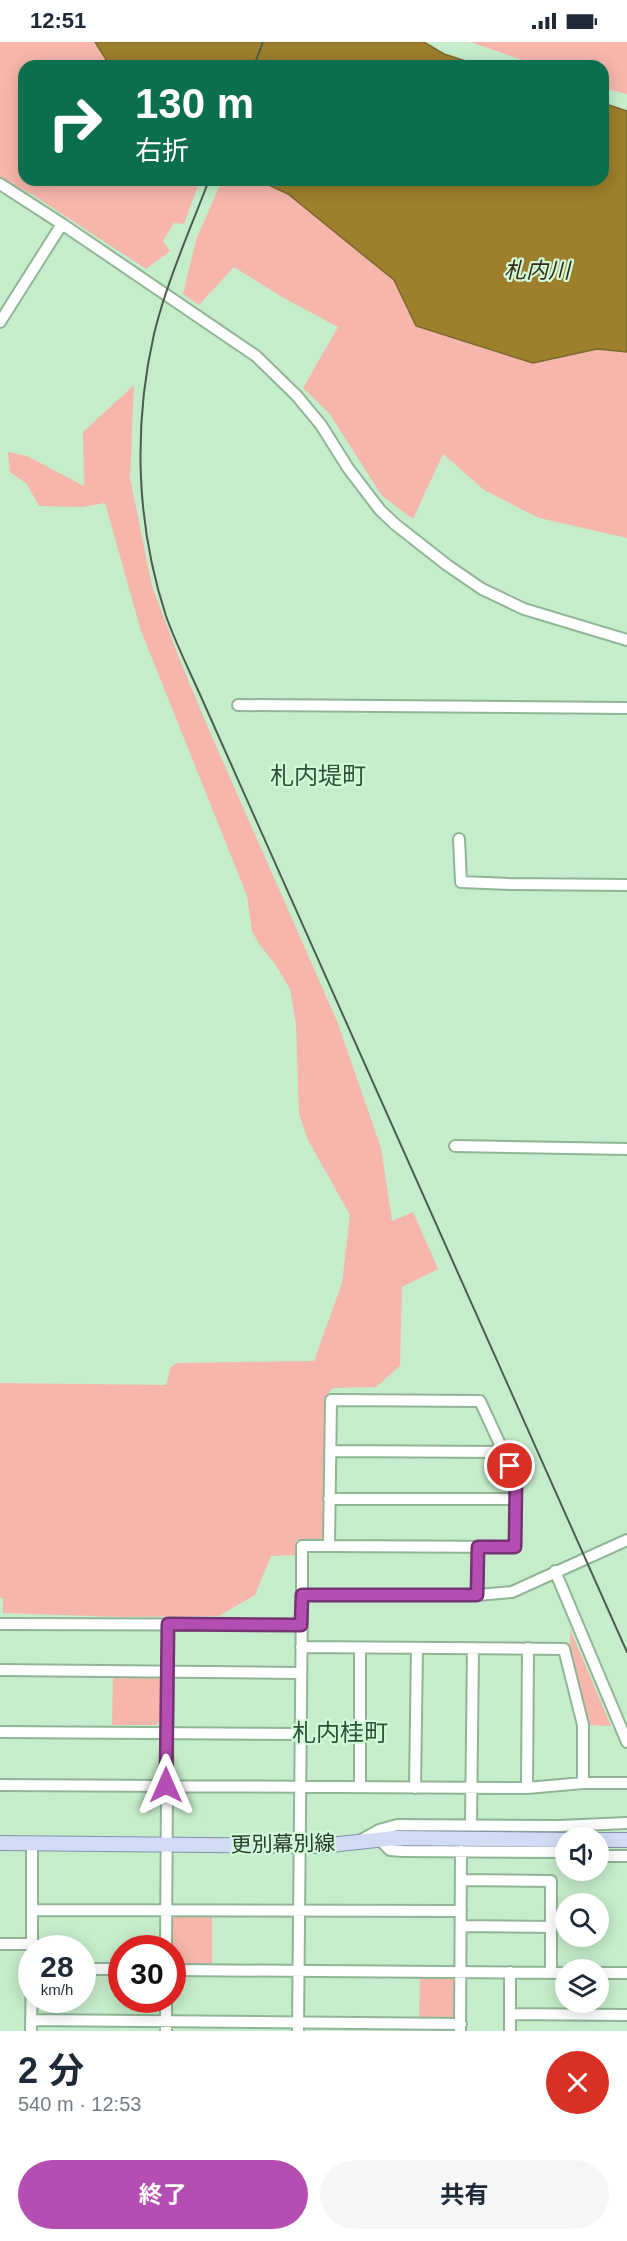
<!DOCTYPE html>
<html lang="ja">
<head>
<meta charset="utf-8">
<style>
	body { margin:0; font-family:Arial,"Noto Sans JP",sans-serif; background:#f6f6f7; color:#1f2937; height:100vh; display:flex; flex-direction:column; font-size:22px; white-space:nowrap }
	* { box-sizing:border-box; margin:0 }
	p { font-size:20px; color:#747a83 }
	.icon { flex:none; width:33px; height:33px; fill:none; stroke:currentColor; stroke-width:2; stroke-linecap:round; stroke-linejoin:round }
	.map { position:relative; height:1989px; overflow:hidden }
	.side { display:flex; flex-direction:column; background:#fff; flex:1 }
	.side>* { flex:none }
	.guide { position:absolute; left:18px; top:18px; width:591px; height:126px; border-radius:18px; box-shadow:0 3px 15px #0003; background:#0b6e4f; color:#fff; overflow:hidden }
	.controls { position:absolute; left:555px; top:1785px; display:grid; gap:12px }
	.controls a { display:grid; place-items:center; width:54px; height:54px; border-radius:50%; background:#fff; box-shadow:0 3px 15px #0003; font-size:30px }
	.speed { position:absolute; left:18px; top:1893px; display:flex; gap:12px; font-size:30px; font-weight:700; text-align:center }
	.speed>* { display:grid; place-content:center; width:78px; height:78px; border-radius:50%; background:#fff; box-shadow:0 3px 15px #0003; line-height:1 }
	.speed small { font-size:15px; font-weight:400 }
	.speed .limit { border:9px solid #d22; background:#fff; color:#111 }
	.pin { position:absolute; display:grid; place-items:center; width:51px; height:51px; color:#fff; margin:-26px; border:3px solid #fff; border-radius:50%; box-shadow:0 2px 6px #0007 }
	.me { position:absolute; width:66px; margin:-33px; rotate:0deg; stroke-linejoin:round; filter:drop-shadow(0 0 4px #0008) }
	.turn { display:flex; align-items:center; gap:21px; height:126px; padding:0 18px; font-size:27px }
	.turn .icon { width:78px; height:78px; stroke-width:2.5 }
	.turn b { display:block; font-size:42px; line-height:51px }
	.round { display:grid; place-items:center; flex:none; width:63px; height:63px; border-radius:32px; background:#f6f6f7 }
	.summary { display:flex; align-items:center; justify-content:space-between; height:102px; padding:0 18px }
	h1 { font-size:36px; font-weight:700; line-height:45px }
	.primary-button { display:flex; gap:12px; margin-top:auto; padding:12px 18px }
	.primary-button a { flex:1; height:69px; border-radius:36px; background:#b54eb2; color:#fff; font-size:24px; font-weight:700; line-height:69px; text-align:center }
	.primary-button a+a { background:#f6f6f7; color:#1f2937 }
	.status { display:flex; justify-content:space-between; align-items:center; height:42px; padding:0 30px; background:#fff; direction:ltr }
	.status svg { height:16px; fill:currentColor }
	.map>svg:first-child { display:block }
	.green { fill:#f7b6ab }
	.water { fill:#9d7f2c; stroke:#7a6a2c; stroke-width:1.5 }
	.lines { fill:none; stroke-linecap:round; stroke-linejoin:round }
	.minor-casing { stroke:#8fb595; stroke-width:14 }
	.major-casing { stroke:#8292a9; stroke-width:16 }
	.minor { stroke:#fff; stroke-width:10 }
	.major { stroke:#d1dbf4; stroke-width:14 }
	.rail { stroke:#495e4d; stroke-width:2 }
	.route-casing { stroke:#763374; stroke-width:15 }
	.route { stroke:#b54eb2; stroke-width:10 }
	.labels { text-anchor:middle; stroke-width:4.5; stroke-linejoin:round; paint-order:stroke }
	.street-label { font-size:21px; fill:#28382b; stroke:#d3fad8 }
	.water-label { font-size:22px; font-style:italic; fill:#342c1a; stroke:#d3fad8 }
	.quarter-label { font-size:24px; fill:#2f5135; stroke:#d3fad8 }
</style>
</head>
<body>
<div class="status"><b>12:51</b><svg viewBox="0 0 49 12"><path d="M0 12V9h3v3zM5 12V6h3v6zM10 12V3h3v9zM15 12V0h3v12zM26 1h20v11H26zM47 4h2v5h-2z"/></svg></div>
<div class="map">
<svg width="627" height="1989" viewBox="0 0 627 1989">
	<rect width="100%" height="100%" fill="#c6edcb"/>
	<path class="green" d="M 0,0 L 95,0 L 107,19 L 105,24 L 24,24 L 24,138 L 200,138 L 184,182 L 174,181 L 163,199 L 170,209 L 146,227 L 33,153 L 0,136 Z
		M 470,0 L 627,0 L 627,52 L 603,46 L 603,24 L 540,24 Z
		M 222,138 L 258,138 L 288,152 L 394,238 L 416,284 L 533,321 L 597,307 L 627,310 L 627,496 L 539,476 L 484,448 L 443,412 L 413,477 L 382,454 L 329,371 L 303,346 L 338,285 L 282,255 L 234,225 L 199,263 L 183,252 L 196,198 Z
		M 134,343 L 130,436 L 152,544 L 178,613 L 206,681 L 337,979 L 381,1106 L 392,1179 L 413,1170 L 438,1227 L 402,1245 L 400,1324 L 376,1345 L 333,1346 L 324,1356 L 325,1495 L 321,1499 L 296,1498 L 296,1513 L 271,1514 L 255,1553 L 219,1574 L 122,1575 L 3,1571 L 3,1556 L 0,1556 L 0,1341 L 166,1343 L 171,1325 L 177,1321 L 314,1319 L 342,1241 L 350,1173 L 308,1098 L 299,1072 L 296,982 L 290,947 L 275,922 L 259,902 L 252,889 L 247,854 L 141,589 L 105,461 L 83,465 L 39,464 L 26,441 L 10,430 L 8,410 L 27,414 L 84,444 L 83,390 Z
		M 570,1587 L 611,1684 L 589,1683 L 570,1603 Z
		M 113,1634 L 156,1635 L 161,1638 L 160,1679 L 156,1683 L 112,1683 Z
		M 175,1874 L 212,1874 L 212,1923 L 175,1922 L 172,1919 L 172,1877 Z
		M 451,1935 L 454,1939 L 454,1973 L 451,1976 L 419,1975 L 420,1936 Z"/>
	<path class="water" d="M 95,0 L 424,0 L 444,12 L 481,24 L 105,24 L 107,19 Z
		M 603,61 L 627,69 L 627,310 L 597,307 L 533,321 L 416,284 L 394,238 L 288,152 L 258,138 L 603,138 Z"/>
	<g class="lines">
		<g class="minor-casing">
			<path id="minor" d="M 0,142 L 62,182 L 256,314 L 297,354 L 321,383 L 348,426 L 380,468 L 396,483 L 447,523 L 482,547 L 524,567 L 627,598
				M 0,280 L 62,182
				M 238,663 L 627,666
				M 459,797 L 461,840 L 510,842 L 627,843
				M 455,1104 L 627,1107
				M 330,1409 L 503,1410
				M 329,1457 L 516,1457
				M 555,1529 L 627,1700
				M 302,1553 L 302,1504 L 329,1504 L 515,1505 L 516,1437 L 480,1359 L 331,1358 L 329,1504
				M 477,1553 L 478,1505
				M 0,1582 L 301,1583
				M 301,1605 L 564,1607 L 583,1683 L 583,1741
				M 0,1628 L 301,1631
				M 0,1690 L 301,1692
				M 0,1743 L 527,1746 L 583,1741 L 627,1741
				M 360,1745 L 360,1606
				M 415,1746 L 417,1606
				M 527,1746 L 528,1606
				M 471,1783 L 473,1606
				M 379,1797 L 390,1808 L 403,1809 L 566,1810
				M 361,1798 L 379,1788 L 397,1783 L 559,1784 L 627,1781
				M 598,1814 L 627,1814
				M 461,1838 L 551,1839 L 551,1931
				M 32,1868 L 461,1869
				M 461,1884 L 551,1885
				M 0,1902 L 32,1902
				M 32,1906 L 32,1801
				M 166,1906 L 168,1582
				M 82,1927 L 122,1927
				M 172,1928 L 566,1931
				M 510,1930 L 510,1989
				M 598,1931 L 627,1931
				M 510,1972 L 627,1973
				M 31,1978 L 461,1982
				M 31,1989 L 32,1923
				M 166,1989 L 166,1958
				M 298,1989 L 302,1553 L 477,1553 L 512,1550 L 627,1498
				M 460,1989 L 461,1809"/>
		</g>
		<g class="major-casing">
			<path id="major" d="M 598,1798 L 627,1798
				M 0,1801 L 321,1804 L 395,1796 L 566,1798"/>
		</g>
		<use href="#minor" class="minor"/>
		<use href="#major" class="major"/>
		<path class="rail" d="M 254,24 L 263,0
			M 209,138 C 190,188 167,239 154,292 C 133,385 136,482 166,574 C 176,602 190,630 202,657 L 627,1610"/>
	</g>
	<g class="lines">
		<g class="route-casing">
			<path id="route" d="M 166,1743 L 168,1582 L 301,1583 L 302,1553 L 477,1553 L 478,1505 L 515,1505 L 516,1437 L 510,1424"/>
		</g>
		<use href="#route" class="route"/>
	</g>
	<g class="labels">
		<g class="street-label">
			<text transform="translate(283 1802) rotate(-1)" y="7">更別幕別線</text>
		</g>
		<g class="water-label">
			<text x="537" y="236">札内川</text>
		</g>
		<g class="quarter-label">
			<text x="318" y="742">札内堤町</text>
			<text x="340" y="1699">札内桂町</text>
		</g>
	</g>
</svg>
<div class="controls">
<a><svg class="icon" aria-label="sound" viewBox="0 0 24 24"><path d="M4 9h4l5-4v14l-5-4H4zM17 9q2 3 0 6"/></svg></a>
<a><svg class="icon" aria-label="search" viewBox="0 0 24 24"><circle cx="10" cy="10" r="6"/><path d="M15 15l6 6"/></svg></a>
<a><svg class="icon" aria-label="layers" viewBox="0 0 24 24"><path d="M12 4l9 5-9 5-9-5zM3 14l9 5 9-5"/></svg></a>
</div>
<div class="speed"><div>28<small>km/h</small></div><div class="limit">30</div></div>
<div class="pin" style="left:510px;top:1424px;background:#d93025"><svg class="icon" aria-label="arrive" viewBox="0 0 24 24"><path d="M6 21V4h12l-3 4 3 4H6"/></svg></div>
<svg class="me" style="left:166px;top:1743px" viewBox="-20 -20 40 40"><path d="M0-17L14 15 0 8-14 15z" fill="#b54eb2" stroke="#fff" stroke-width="4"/></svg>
<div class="guide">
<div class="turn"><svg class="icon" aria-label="right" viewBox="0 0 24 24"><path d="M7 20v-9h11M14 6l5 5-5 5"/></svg><div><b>130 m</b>右折</div></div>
</div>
</div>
<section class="side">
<div class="summary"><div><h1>2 分</h1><p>540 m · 12:53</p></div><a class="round" style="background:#d93025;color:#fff"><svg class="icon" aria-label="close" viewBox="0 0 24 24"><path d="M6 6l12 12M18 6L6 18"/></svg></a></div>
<div class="primary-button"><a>終了</a><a>共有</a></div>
</section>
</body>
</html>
